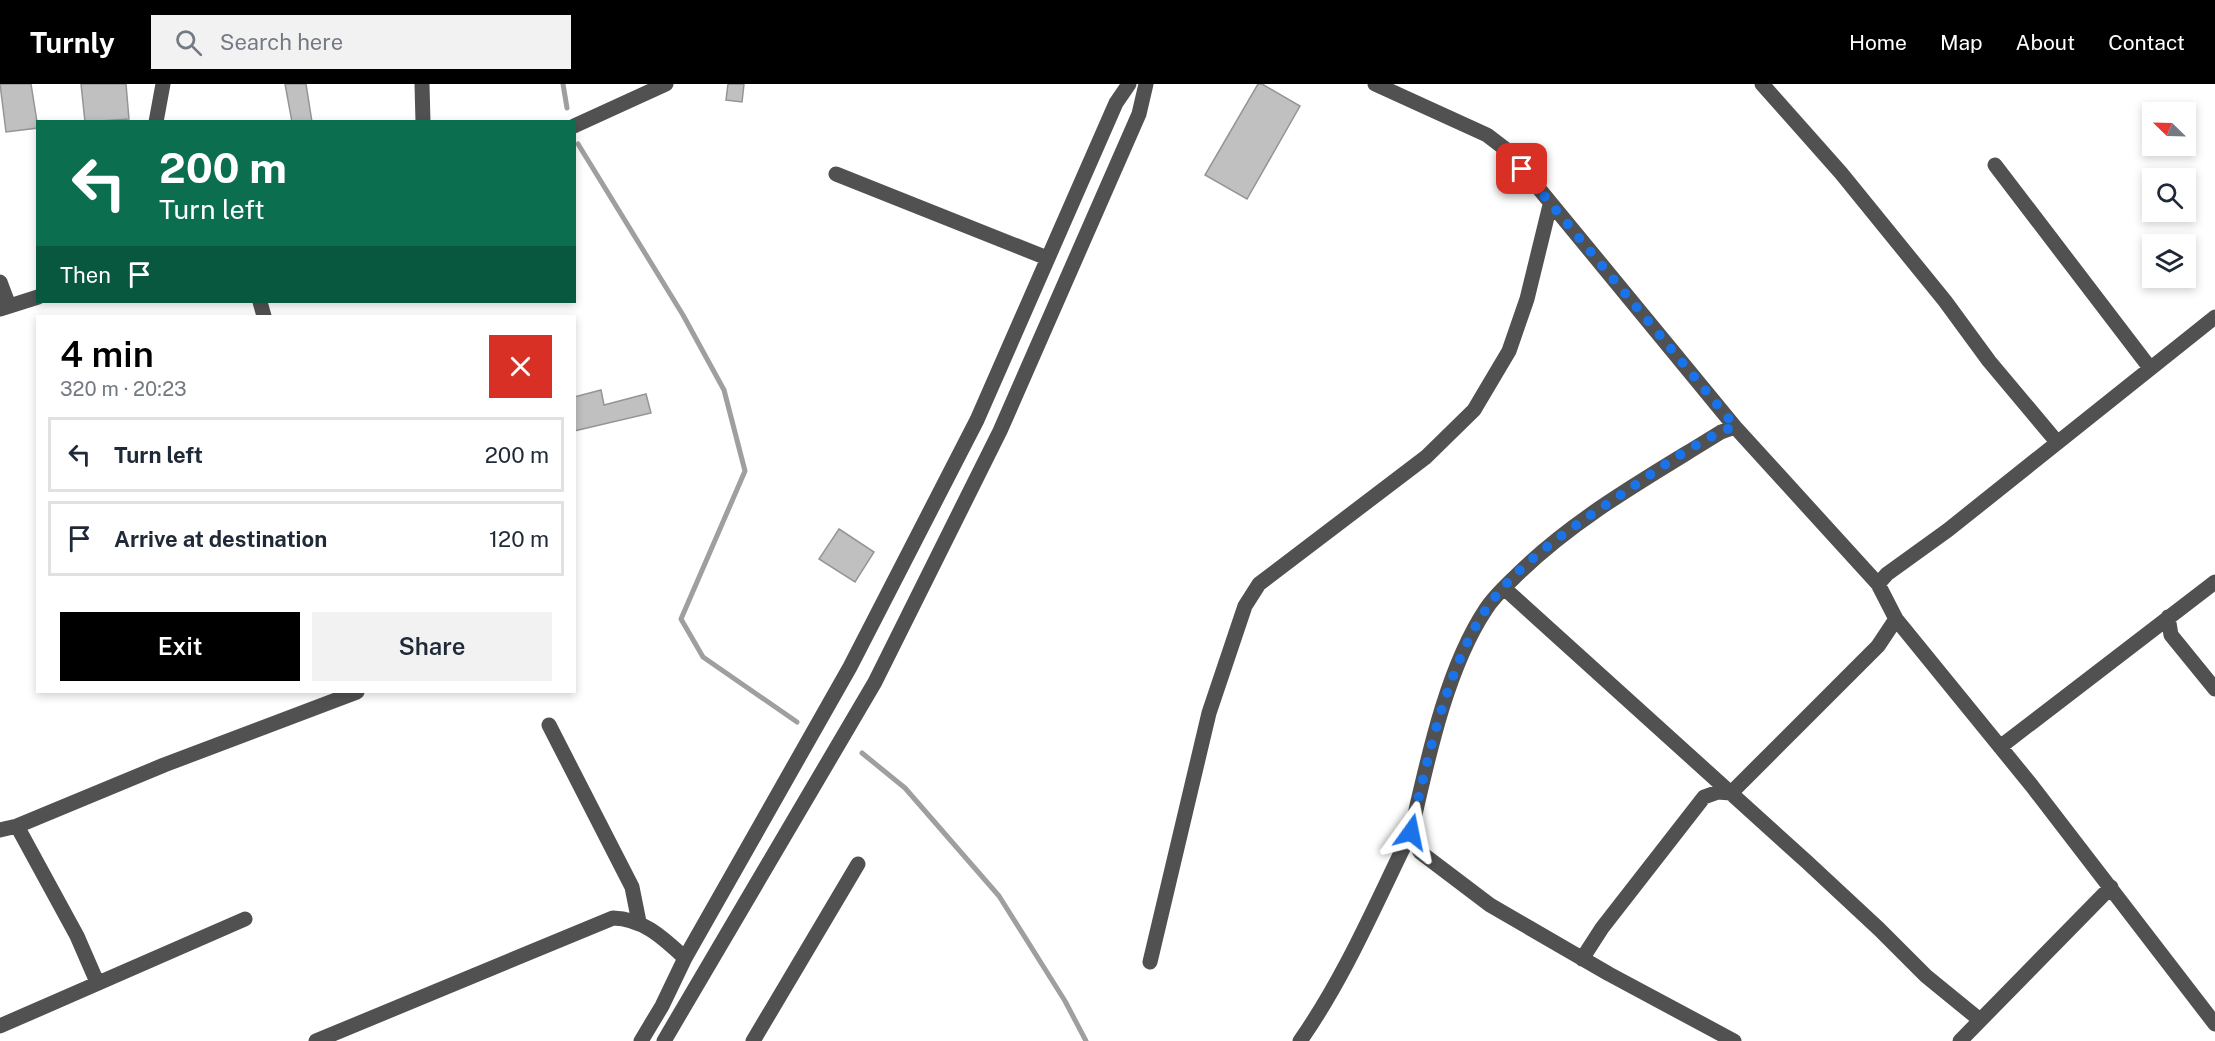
<!DOCTYPE html>
<html lang="en">
<head>
<meta charset="utf-8">
<style>
	body { margin:0; font-family:"Public Sans",sans-serif; background:#f2f2f3; color:#1f2937; height:100vh; display:flex; flex-direction:column; font-size:22px; white-space:nowrap }
	* { box-sizing:border-box; margin:0 }
	p { font-size:20px; color:#747a83 }
	.icon { flex:none; width:33px; height:33px; fill:none; stroke:currentColor; stroke-width:2; stroke-linecap:round; stroke-linejoin:round }
	.map { position:relative; flex:1; overflow:hidden }
	.drawer { position:absolute; left:36px; top:231px; width:540px; height:378px; display:flex; flex-direction:column; background:#fff; border-radius:0px; box-shadow:0 3px 9px #0003 }
	.drawer>* { flex:none }
	.top-card { position:absolute; left:36px; top:36px; width:540px; height:183px; border-radius:0px; box-shadow:0 3px 9px #0003; background:#0b6e4f; color:#fff; overflow:hidden }
	.needle { width:39px; rotate:293deg }
	.fabs { position:absolute; left:2142px; top:18px; display:grid; gap:12px }
	.fabs a { display:grid; place-items:center; width:54px; height:54px; border-radius:0px; background:#fff; box-shadow:0 3px 9px #0003; font-size:30px }
	.pin { position:absolute; display:grid; place-items:center; width:51px; height:51px; color:#fff; margin:-26px; border-radius:12px; box-shadow:0 3px 9px #0006 }
	.me { position:absolute; width:66px; margin:-33px; rotate:12deg; stroke-linejoin:round; filter:drop-shadow(0 0 4px #0008) }
	.turn { display:flex; align-items:center; gap:21px; height:126px; padding:0 24px; font-size:27px }
	.turn .icon { width:78px; height:78px; stroke-width:2.5 }
	.turn b { display:block; font-size:42px; line-height:51px }
	.then { display:flex; align-items:center; height:57px; padding:0 24px; background:#0003; gap:12px; font-size:22px }
	.round { display:grid; place-items:center; flex:none; width:63px; height:63px; border-radius:0px; background:#f2f2f3 }
	.headline { display:flex; align-items:center; justify-content:space-between; height:102px; padding:0 24px }
	h1 { font-size:36px; font-weight:600; line-height:45px; color:#000 }
	.cta { display:flex; gap:12px; margin-top:auto; padding:12px 24px }
	.cta a { flex:1; height:69px; border-radius:0px; background:#000; color:#fff; font-size:24px; font-weight:600; line-height:69px; text-align:center }
	.cta a+a { background:#f2f2f3; color:#1f2937 }
	ul { padding:0; list-style:none }
	li { display:flex; align-items:center; gap:18px; height:75px; margin:0 12px 9px; padding:0 12px; border:3px solid #e0e1e3; border-radius:0px }
	li div { flex:1 }
	li b { display:block; font-size:22px }
	li em { font-style:normal }
	header { display:flex; align-items:center; gap:36px; box-sizing:border-box; height:84px; padding:0 30px; background:#000; color:#fff }
	header strong { font-size:28px }
	nav { display:flex; gap:33px; margin-inline-start:auto; font-size:21px }
	.search { width:420px; height:54px; background:#f2f2f3; display:flex; align-items:center; gap:15px; box-sizing:border-box; padding:0 21px; border-radius:0px; color:#747a83; font-size:22px }
	.map>svg:first-child { display:block }
	.lines { fill:none; stroke-linecap:round; stroke-linejoin:round }
	.stream { stroke:#9f9f9f; stroke-width:5 }
	.building { fill:#c0c0c0; stroke:#959595; stroke-width:1.5 }
	.minor { stroke:#515151; stroke-width:15 }
	.route { stroke:#1a73e8; stroke-width:10; stroke-dasharray:0 18 }
</style>
</head>
<body>
<header>
<strong>Turnly</strong>
<div class="search"><svg class="icon" aria-label="search" viewBox="0 0 24 24"><circle cx="10" cy="10" r="6"/><path d="M15 15l6 6"/></svg>Search here</div>
<nav><a>Home</a><a>Map</a><a>About</a><a>Contact</a></nav>
</header>
<div class="map">
<svg width="2215" height="957" viewBox="0 0 2215 957">
	<rect width="100%" height="100%" fill="#fff"/>
	<g class="lines">
		<path class="stream" d="M 563,0 L 567,24
			M 578,60 L 683,231 L 724,306 L 745,387 L 681,535 L 703,573 L 797,638
			M 862,669 L 905,704 L 999,812 L 1065,917 L 1086,957"/>
	</g>
	<path class="building" d="M 0,0 L 31,0 L 38,44 L 6,48 Z
		M 81,0 L 126,0 L 129,35 L 85,38 Z
		M 285,0 L 306,0 L 312,38 L 292,38 Z
		M 728,0 L 744,0 L 742,18 L 726,16 Z
		M 1258,0 L 1262,0 L 1300,22 L 1247,115 L 1205,91 Z
		M 601,306 L 604,321 L 646,310 L 651,329 L 574,347 L 574,313 Z
		M 839,445 L 874,468 L 855,498 L 819,475 Z"/>
	<g class="lines">
		<path class="minor" d="M 422,0 L 423,38
			M 1375,0 L 1487,51 L 1508,67 L 1735,343 L 1878,500 L 1896,535 L 2032,702 L 2215,940
			M 1762,0 L 1841,89 L 1945,217 L 1989,277 L 2057,358
			M 156,38 L 163,0
			M 574,42 L 666,0
			M 1995,81 L 2150,284
			M 836,90 L 1047,174
			M 0,198 L 9,222
			M 260,218 L 264,232
			M 0,225 L 38,213
			M 1878,500 L 1887,490 L 1948,446 L 2215,233
			M 1504,504 L 1807,778 L 1879,845 L 1926,892 L 1980,936
			M 2168,533 L 2171,551 L 2215,605
			M 549,641 L 632,803 L 639,838
			M 2000,663 L 2215,498
			M 17,742 L 77,852 L 97,898
			M 0,746 L 17,742 L 164,681 L 357,608
			M 1582,875 L 1602,844 L 1704,713 L 1718,708 L 1731,709 L 1878,562 L 1896,535
			M 1150,878 L 1209,629 L 1245,522 L 1259,500 L 1426,373 L 1474,326 L 1509,267 L 1527,215 L 1550,121
			M 0,942 L 245,835
			M 316,957 L 613,834 C 644,835 663,854 685,874
			M 641,957 L 662,922 L 685,874 L 850,583 L 977,336 L 1116,19 L 1129,0
			M 664,957 L 875,598 L 1000,347 L 1139,30 L 1146,0
			M 753,957 L 858,780
			M 1300,957 C 1345,893 1376,819 1411,748
			M 1734,957 L 1609,890 L 1490,821 L 1420,768 L 1411,748 C 1427,678 1446,585 1486,525 C 1495,511 1508,500 1520,488 C 1579,431 1652,391 1721,348 L 1735,343
			M 1960,957 L 2111,803"/>
	</g>
	<g class="lines">
		<path class="route" d="M 1411,748 C 1426,680 1447,582 1487,524 C 1518,478 1576,441 1622,410 C 1656,387 1696,357 1735,342 L 1522,85"/>
	</g>
</svg>
<div class="fabs">
<a><svg class="needle" viewBox="-14 -14 28 28"><path d="M0-13l5 13h-10z" fill="#e53935"/><path d="M0 13l5-13h-10z" fill="#747a83"/></svg></a>
<a><svg class="icon" aria-label="search" viewBox="0 0 24 24"><circle cx="10" cy="10" r="6"/><path d="M15 15l6 6"/></svg></a>
<a><svg class="icon" aria-label="layers" viewBox="0 0 24 24"><path d="M12 4l9 5-9 5-9-5zM3 14l9 5 9-5"/></svg></a>
</div>
<div class="pin" style="left:1522px;top:85px;background:#d93025"><svg class="icon" aria-label="arrive" viewBox="0 0 24 24"><path d="M6 21V4h12l-3 4 3 4H6"/></svg></div>
<svg class="me" style="left:1411px;top:748px" viewBox="-20 -20 40 40"><path d="M0-17L14 15 0 8-14 15z" fill="#1a73e8" stroke="#fff" stroke-width="4"/></svg>
<div class="top-card">
<div class="turn"><svg class="icon" aria-label="left" viewBox="0 0 24 24"><path d="M17 20v-9H6M10 6l-5 5 5 5"/></svg><div><b>200 m</b>Turn left</div></div>
<div class="then">Then<svg class="icon" aria-label="arrive" viewBox="0 0 24 24"><path d="M6 21V4h12l-3 4 3 4H6"/></svg></div>
</div>
<section class="drawer">
<div class="headline"><div><h1>4 min</h1><p>320 m · 20:23</p></div><a class="round" style="background:#d93025;color:#fff"><svg class="icon" aria-label="close" viewBox="0 0 24 24"><path d="M6 6l12 12M18 6L6 18"/></svg></a></div>
<ul>
<li><svg class="icon" aria-label="left" viewBox="0 0 24 24"><path d="M17 20v-9H6M10 6l-5 5 5 5"/></svg><div><b>Turn left</b></div><em>200 m</em></li>
<li><svg class="icon" aria-label="arrive" viewBox="0 0 24 24"><path d="M6 21V4h12l-3 4 3 4H6"/></svg><div><b>Arrive at destination</b></div><em>120 m</em></li>
</ul>
<div class="cta"><a>Exit</a><a>Share</a></div>
</section>
</div>
</body>
</html>
